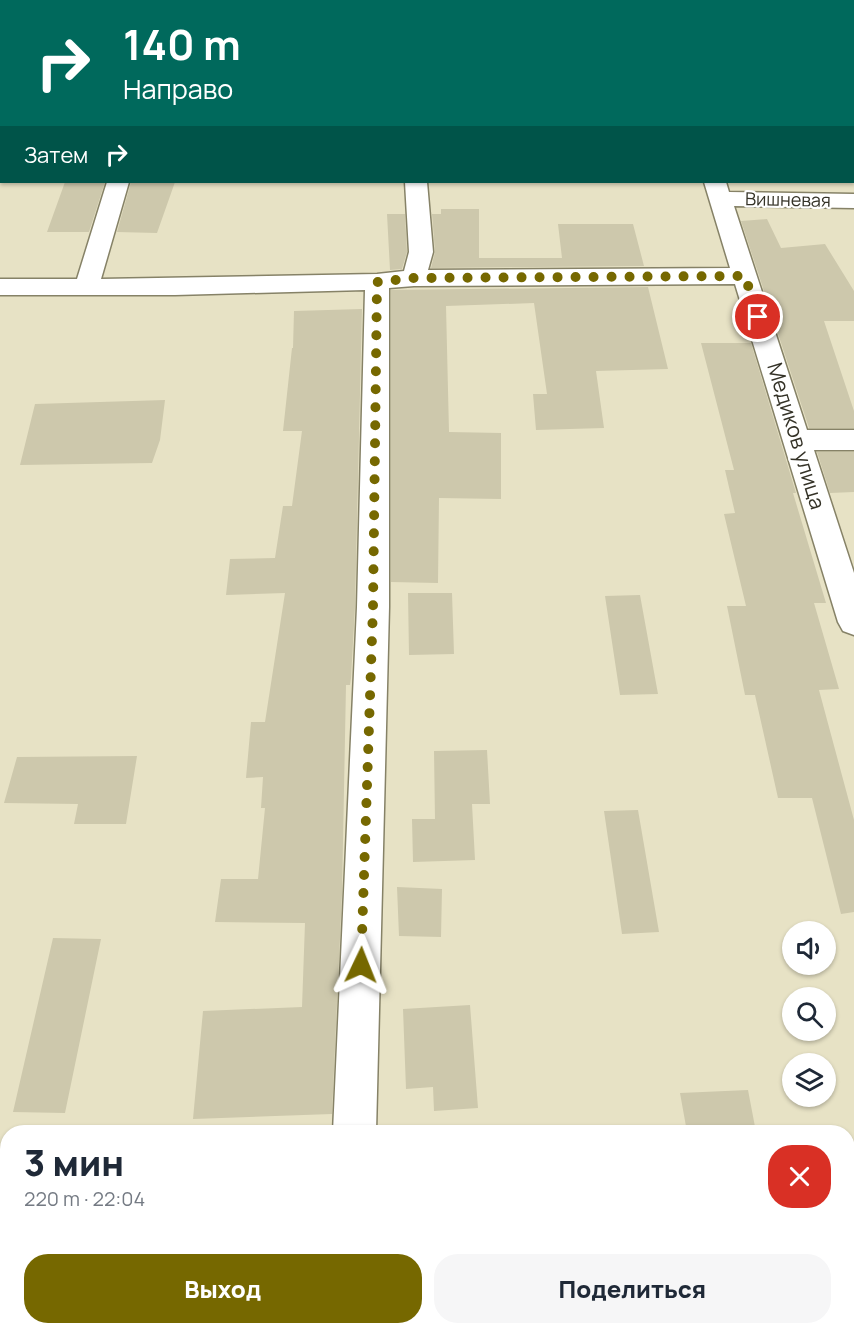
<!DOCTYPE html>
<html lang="ru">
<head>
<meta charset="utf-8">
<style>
	body { margin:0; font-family:Manrope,sans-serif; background:#f6f6f7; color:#1f2937; height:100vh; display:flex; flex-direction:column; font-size:22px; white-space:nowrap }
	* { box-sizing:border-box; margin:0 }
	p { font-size:20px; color:#747a83 }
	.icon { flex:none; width:33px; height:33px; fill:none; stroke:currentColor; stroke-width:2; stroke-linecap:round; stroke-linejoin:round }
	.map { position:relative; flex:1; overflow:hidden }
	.details { position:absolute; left:0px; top:1125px; width:855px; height:210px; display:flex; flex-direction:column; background:#fff; border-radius:24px 24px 0 0; box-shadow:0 2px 4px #0004 }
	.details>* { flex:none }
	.banner { position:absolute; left:0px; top:0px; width:855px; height:183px; box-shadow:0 2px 4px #0004; background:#00695c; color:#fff; overflow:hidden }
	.buttons { position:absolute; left:782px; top:921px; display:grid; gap:12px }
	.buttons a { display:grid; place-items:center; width:54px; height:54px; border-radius:50%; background:#fff; box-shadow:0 2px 4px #0004; font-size:30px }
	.pin { position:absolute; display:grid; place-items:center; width:51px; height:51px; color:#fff; margin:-26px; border:3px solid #fff; border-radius:50%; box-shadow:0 2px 6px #0007 }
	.me { position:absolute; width:66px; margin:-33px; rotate:2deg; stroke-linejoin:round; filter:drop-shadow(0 0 4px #0008) }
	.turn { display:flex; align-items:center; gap:21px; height:126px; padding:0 24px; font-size:27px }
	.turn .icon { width:78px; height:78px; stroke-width:2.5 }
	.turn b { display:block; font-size:42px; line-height:51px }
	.then { display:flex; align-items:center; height:57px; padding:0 24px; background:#0003; gap:12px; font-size:22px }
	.round { display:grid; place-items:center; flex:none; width:63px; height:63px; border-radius:24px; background:#f6f6f7 }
	.summary { display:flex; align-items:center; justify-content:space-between; height:102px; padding:0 24px }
	h1 { font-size:36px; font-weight:800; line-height:45px }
	.primary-button { display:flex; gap:12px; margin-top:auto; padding:12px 24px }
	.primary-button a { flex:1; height:69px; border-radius:24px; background:#766800; color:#fff; font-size:24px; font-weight:800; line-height:69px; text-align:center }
	.primary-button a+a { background:#f6f6f7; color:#1f2937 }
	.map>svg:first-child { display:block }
	.building { fill:#cdc8ac }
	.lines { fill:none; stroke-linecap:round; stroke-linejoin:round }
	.minor-casing { stroke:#868267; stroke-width:3 }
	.minor { fill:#fff; fill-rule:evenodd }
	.route { stroke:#766800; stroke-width:10; stroke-dasharray:0 18 }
	.labels { text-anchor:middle; stroke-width:4.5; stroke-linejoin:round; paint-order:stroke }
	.far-street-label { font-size:18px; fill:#343227; stroke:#fff }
	.street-label { font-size:21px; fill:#343227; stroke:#fff }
</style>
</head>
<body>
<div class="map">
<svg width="854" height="1335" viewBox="0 0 854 1335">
	<rect width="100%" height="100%" fill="#e7e2c5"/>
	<path class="building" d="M 65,182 L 105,182 L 89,232 L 47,232 Z
		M 131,182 L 175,182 L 157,233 L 117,232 Z
		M 441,209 L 479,209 L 479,258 L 562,258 L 558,224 L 633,224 L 644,266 L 431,268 L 435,252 L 432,214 L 441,214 Z
		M 387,214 L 405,214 L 407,252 L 402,269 L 390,270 Z
		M 767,219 L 781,248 L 825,244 L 854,291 L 854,321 L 824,321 L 854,411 L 854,428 L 809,428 L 741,221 Z
		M 648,287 L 668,369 L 596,371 L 604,428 L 536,430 L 533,394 L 547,394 L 534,303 L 446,306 L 449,432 L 501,433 L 501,499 L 439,498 L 438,583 L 391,582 L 391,290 Z
		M 362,309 L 355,607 L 351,678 L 350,685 L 346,685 L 342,894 L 332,1114 L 193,1119 L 203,1011 L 302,1007 L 305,923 L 215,922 L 221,879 L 258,879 L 265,808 L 261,808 L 263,777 L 246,778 L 251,722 L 265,722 L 285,593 L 226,595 L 230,559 L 275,558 L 283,506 L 292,506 L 302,431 L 283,431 L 292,348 L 293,348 L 294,311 Z
		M 701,343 L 751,343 L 796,493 L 793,493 L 826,603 L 814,603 L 839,689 L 819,690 L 854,820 L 854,912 L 841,914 L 812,798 L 778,798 L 755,695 L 745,695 L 727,606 L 746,606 L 724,514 L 735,513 L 725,470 L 734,470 Z
		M 165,400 L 160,440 L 152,463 L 20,465 L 35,404 Z
		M 817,452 L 854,452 L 854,492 L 830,493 Z
		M 408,593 L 452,593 L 454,654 L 409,655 Z
		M 640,595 L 658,694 L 620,695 L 605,596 Z
		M 487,750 L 490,804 L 472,804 L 475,860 L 413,862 L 412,819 L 435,819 L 434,751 Z
		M 137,756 L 126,824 L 74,824 L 78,804 L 4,803 L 17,757 Z
		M 638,810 L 659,932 L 622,934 L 604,811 Z
		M 397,887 L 442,889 L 441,937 L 399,936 Z
		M 53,938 L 101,939 L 65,1113 L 13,1112 Z
		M 470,1005 L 478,1108 L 434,1111 L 433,1087 L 406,1089 L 403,1009 Z
		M 748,1090 L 756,1132 L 687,1132 L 680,1093 Z"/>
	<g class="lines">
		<g class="minor-casing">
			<path id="minor" d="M 165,0 L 183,0 L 183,2 L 165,2 Z
				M 649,0 L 667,0 L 667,2 L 649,2 Z
				M 107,182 L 129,182 L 101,279 L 377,274 L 404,271 L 409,252 L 405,182 L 427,182 L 433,252 L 428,270 L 730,268 L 704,182 L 726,182 L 729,192 L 854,194 L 854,208 L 734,206 L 807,430 L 854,430 L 854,450 L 814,450 L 854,573 L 854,635 L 843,631 L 838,622 L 735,284 L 414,286 L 389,288 L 389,607 L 376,1132 L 333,1132 L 357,607 L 365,290 L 175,295 L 0,295 L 0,279 L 77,279 Z
				M 0,1300 L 8,1300 L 8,1328 L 30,1328 L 27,1335 L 0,1335 Z
				M 848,1303 L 854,1303 L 854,1335 L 827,1335 L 824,1328 L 848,1328 Z
				M 315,1328 L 363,1328 L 363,1335 L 315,1335 Z
				M 462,1328 L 788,1328 L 785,1335 L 465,1335 Z"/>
		</g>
		<use href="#minor" class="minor"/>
	</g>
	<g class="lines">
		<path class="route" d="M 361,965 L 373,607 L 377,282 L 414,278 L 745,276 L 758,317"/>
	</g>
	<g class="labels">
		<g class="far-street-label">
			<text transform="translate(788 200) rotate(1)" y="6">Вишневая</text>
		</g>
		<g class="street-label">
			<text transform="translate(796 436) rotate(73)" y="7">Медиков улица</text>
		</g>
	</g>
</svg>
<div class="buttons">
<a><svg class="icon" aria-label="sound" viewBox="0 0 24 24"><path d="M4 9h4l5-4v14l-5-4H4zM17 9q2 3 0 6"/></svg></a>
<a><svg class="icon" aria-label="search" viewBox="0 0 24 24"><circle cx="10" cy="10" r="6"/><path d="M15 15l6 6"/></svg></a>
<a><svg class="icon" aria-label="layers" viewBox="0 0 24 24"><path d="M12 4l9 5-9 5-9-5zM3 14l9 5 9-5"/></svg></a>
</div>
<div class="pin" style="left:758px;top:317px;background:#d93025"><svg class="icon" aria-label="arrive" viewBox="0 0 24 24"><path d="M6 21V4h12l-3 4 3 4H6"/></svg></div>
<svg class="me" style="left:361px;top:965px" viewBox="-20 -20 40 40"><path d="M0-17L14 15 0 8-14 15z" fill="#766800" stroke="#fff" stroke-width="4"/></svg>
<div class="banner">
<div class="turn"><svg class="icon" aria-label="right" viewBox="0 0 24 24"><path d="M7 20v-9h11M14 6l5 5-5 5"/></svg><div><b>140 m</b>Направо</div></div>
<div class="then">Затем<svg class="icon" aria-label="right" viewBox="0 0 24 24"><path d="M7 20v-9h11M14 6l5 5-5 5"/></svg></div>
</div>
<section class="details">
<div class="summary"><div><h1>3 мин</h1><p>220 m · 22:04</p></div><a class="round" style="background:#d93025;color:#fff"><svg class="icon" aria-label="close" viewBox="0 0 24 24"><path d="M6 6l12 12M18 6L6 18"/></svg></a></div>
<div class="primary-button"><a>Выход</a><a>Поделиться</a></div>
</section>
</div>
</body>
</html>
